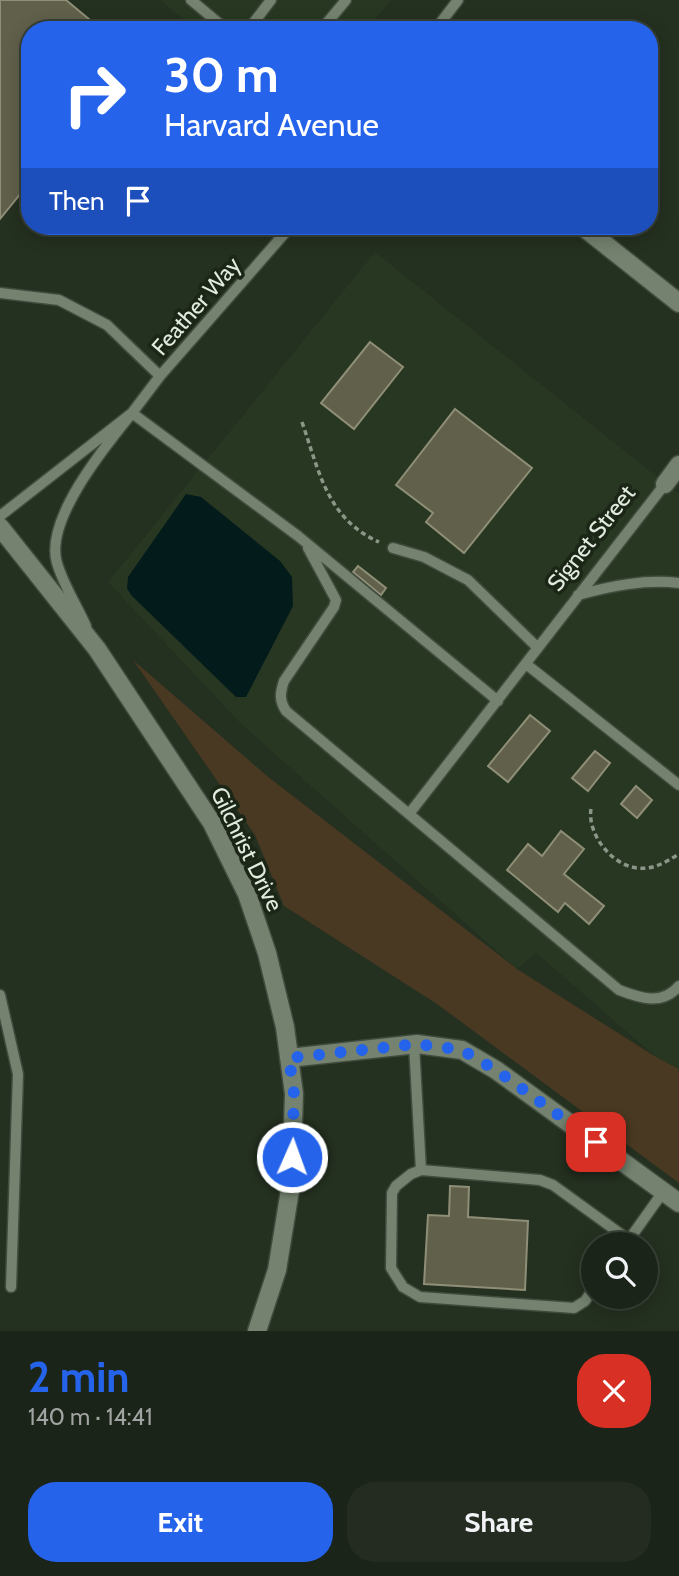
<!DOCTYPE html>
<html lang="en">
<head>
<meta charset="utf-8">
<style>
	body { margin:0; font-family:Cabin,sans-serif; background:#242c21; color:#f1f3f6; height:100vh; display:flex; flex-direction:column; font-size:26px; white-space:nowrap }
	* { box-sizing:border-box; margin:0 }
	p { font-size:23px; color:#a0a4a2 }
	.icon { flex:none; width:38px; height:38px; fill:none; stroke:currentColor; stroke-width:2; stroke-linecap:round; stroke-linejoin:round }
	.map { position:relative; height:1331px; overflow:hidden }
	.details { display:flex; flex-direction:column; background:#1b2418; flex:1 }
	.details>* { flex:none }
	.banner { position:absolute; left:21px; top:21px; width:637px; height:214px; border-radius:28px; box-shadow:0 4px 18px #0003,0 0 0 2px #394137; background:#2563eb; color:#fff; overflow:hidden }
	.fabs { position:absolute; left:581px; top:1232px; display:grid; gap:14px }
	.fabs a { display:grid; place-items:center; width:77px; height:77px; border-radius:50%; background:#1b2418; box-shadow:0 4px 18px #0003,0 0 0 2px #394137; font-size:35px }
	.pin { position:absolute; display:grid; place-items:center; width:60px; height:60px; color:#fff; margin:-30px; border-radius:14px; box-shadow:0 4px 10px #0006 }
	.me { position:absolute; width:77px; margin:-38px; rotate:2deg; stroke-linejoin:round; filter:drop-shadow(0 0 5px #0008) }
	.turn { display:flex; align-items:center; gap:24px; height:147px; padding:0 28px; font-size:32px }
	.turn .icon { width:91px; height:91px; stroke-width:2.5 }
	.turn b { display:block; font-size:49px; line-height:60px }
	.then { display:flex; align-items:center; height:66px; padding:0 28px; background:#0003; gap:14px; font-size:26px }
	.round { display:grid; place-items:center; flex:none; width:74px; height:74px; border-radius:28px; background:#242c21 }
	.headline { display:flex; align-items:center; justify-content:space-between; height:119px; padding:0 28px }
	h1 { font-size:42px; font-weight:700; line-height:52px; color:#2563eb }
	.primary-button { display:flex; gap:14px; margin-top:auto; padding:14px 28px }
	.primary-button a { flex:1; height:80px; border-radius:28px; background:#2563eb; color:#fff; font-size:28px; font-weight:700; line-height:80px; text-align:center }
	.primary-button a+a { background:#242c21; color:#f1f3f6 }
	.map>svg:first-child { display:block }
	.built { fill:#273721 }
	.green { fill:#493922 }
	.water { fill:#041b1c }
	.building { fill:#61604b; stroke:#8f8e77; stroke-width:2 }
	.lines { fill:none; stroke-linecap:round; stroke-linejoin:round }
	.lane-casing { stroke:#404b3d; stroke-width:13 }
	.street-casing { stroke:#404b3d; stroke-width:21 }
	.path { stroke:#8c9688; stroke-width:3.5; stroke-dasharray:5 3.5; stroke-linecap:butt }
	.lane { stroke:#74826f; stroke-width:10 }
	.street { stroke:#74826f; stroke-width:18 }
	.route { stroke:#2563eb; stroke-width:12; stroke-dasharray:0 21.6 }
	.labels { text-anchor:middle; stroke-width:7; stroke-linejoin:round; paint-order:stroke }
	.street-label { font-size:23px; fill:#e3ebe0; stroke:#1b2616 }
</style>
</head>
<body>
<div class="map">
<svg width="679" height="1331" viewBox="0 0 679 1331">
	<rect width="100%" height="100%" fill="#243020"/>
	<path class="built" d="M 160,0 L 391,0 L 367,30 L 197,30 Z
		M 375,252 L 679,494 L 679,1069 L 656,1057 L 536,953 L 517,969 L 240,723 L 108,582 Z"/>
	<path class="green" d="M 133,660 L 267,776 L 517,969 L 656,1057 L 679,1069 L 679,1183 L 437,1004 L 284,906 L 255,835 Z"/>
	<path class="water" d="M 186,494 L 201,497 L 280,561 L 292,577 L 293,606 L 246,697 L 236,697 L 131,595 L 127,588 L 128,577 Z"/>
	<path class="building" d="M 0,0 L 66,0 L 102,30 L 30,30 L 30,182 L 0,219 Z
		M 370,342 L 403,367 L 354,429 L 321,403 Z
		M 455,409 L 532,468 L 464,553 L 426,522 L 433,513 L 396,485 Z
		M 358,566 L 386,588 L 381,595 L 353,572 Z
		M 530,715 L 550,731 L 508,782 L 488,766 Z
		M 595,751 L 610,763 L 588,791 L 572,778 Z
		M 636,786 L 652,800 L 637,818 L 621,804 Z
		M 561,831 L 584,849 L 564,874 L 604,906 L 589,924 L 565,903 L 558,912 L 507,870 L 528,844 L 542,856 Z
		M 450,1186 L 469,1187 L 468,1217 L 528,1221 L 525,1290 L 424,1284 L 428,1215 L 449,1216 Z"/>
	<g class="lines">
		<g class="lane-casing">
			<path id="lane" d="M 191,0 L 227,30
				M 248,30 L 271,0
				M 321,30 L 346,0
				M 435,30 L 458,0
				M 0,293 L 59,300 L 107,325 L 160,376
				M 0,516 L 132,413 L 160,376 L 291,226
				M 308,548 L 336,600 L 334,607 L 284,681 C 280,693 279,700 286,711 L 619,990 C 640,998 662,1006 679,986
				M 393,548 L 424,557 L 468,580 L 538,648
				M 578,595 C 611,586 645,579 679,583
				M 86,626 C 77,606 63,584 57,563 C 44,520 106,445 132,413 L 298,536 L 498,701
				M 526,664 L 679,785
				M 409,814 L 665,484
				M 0,995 L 18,1074 L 11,1287
				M 414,1044 L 421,1170
				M 626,1244 L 663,1192
				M 593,1289 L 585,1301 L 574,1308 L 420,1297 L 403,1287 L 391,1268 L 392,1193 L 396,1186 L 411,1174 L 421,1170 L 540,1180 L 553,1185 L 629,1240"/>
		</g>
		<g class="street-casing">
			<path id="street" d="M 582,226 L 679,303
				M 665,484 L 679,465
				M 0,527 L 97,649 L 212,823 L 247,894 L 267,953 L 285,1027 L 294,1094 L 291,1184 L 277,1270 L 257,1331
				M 289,1058 L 417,1044 L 462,1050 L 496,1070 L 679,1203"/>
		</g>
		<path class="path" d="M 302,422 C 319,471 327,519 379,542
			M 591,809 C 587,834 612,866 638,868 C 653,870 666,862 679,854"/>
		<use href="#lane" class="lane"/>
		<use href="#street" class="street"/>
	</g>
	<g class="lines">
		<path class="route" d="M 292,1157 L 294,1094 L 289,1058 L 417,1044 L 462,1050 L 496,1070 L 596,1142"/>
	</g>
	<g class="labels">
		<g class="street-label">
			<text transform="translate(196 306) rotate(-49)" y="8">Feather Way</text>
			<text transform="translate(591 538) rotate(-52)" y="8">Signet Street</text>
			<text transform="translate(247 849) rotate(64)" y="8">Gilchrist Drive</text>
		</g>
	</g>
</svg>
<div class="fabs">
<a><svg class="icon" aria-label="search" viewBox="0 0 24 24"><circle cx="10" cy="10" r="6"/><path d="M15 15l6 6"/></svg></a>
</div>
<div class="pin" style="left:596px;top:1142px;background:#d93025"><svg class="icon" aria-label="arrive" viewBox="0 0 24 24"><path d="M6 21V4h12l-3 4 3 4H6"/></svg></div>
<svg class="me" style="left:292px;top:1157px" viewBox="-20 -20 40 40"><circle r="17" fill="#2563eb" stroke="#fff" stroke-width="3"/><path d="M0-11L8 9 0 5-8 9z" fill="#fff"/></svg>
<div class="banner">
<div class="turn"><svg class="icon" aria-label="right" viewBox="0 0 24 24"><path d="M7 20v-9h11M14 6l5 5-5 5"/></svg><div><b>30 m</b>Harvard Avenue</div></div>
<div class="then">Then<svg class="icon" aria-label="arrive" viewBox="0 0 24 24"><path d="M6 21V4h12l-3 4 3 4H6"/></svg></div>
</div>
</div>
<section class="details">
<div class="headline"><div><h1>2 min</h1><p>140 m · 14:41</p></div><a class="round" style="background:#d93025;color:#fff"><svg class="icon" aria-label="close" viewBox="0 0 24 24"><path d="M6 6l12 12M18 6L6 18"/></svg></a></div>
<div class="primary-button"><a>Exit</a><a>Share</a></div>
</section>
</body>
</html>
